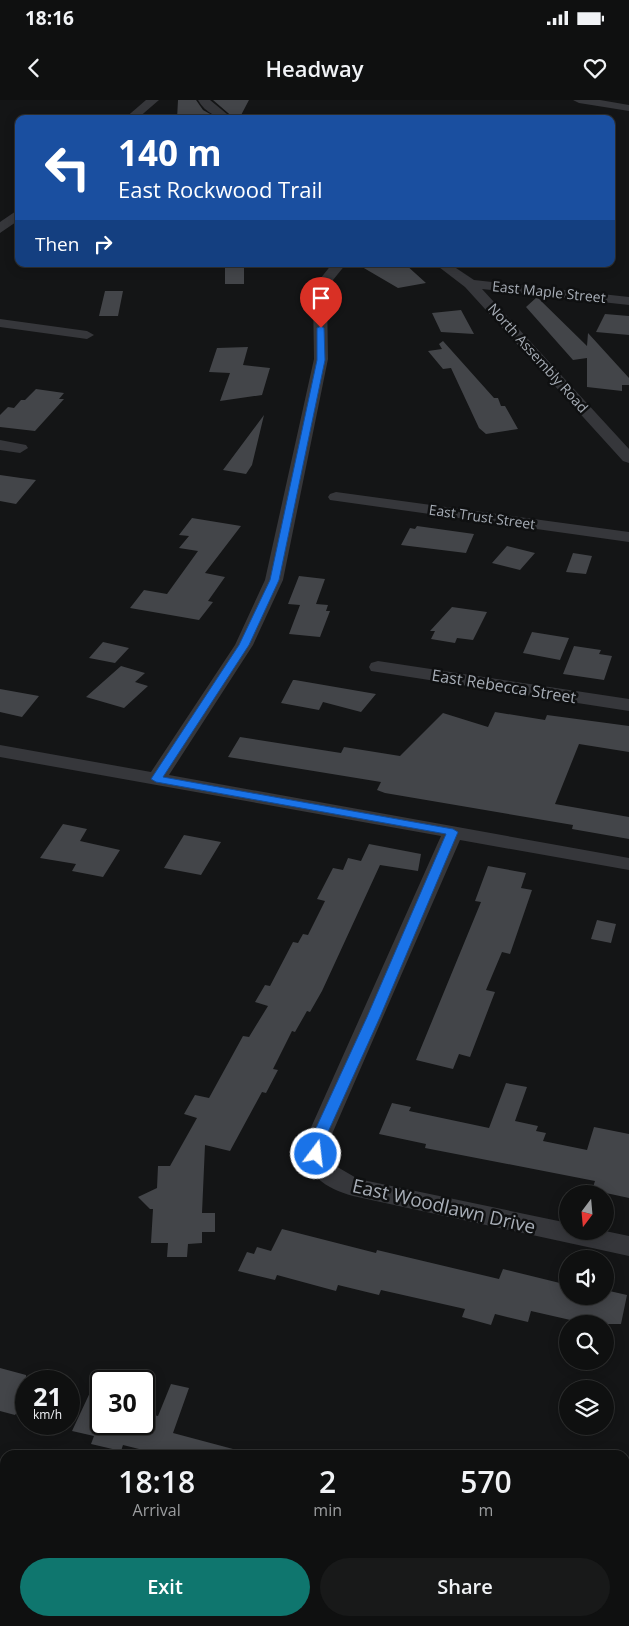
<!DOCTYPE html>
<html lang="en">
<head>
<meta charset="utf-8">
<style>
	body { margin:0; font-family:"Open Sans",sans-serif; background:#181919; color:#f1f3f6; height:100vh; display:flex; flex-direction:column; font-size:19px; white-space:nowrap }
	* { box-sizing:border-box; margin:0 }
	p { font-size:16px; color:#9b9d9f }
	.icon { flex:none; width:28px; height:28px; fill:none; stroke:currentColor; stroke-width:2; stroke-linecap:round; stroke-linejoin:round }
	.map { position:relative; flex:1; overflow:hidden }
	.panel { position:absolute; left:0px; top:1350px; width:630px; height:176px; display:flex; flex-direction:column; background:#0f1010; border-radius:15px 15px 0 0; box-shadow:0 2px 12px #0003,0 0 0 1px #2f3030 }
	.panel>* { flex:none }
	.banner { position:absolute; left:15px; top:15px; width:600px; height:152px; border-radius:10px; box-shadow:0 2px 12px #0003,0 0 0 1px #2f3030; background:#1a4fa0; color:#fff; overflow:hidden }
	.needle { width:32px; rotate:196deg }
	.buttons { position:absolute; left:559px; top:1085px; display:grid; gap:10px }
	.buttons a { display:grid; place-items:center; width:55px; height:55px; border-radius:50%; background:#0f1010; box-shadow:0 2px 12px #0003,0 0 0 1px #2f3030; font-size:25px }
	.speed { position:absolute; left:15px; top:1270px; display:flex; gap:10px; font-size:25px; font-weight:700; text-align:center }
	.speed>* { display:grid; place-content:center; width:65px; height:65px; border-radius:50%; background:#0f1010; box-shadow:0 2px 12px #0003,0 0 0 1px #2f3030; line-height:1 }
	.speed small { font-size:12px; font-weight:400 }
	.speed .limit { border:2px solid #111; border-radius:8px; background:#fff; color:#111 }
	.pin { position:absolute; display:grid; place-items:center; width:42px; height:42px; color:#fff; margin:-51px -21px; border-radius:50% 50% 50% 0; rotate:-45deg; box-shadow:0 0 5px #0007 }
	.pin .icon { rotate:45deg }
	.me { position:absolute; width:55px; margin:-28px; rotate:15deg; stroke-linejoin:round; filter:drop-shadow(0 0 4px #0008) }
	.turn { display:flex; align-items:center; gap:18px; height:105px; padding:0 20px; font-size:22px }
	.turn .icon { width:65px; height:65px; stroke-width:2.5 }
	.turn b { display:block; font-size:35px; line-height:42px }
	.then { display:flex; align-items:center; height:48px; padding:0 20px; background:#0003; gap:10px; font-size:19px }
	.eta { display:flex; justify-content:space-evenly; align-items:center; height:85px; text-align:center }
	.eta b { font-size:30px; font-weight:600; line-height:35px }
	.button { display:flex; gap:10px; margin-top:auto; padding:10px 20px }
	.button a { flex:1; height:58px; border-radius:30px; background:#0f766e; color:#fff; font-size:20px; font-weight:600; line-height:58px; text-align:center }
	.button a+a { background:#181919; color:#f1f3f6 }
	.status { display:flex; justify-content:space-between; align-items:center; height:35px; padding:0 25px; background:#0f1010; direction:ltr }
	.status svg { height:14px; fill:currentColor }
	header { display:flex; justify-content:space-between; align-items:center; height:65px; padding:0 20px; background:#0f1010; font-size:22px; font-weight:600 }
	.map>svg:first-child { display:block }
	.building { fill:#434549 }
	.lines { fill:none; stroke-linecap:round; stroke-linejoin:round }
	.street { fill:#36373b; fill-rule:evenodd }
	.route { fill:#1a73e8; stroke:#114b97 }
	.labels { text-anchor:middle; stroke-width:5; stroke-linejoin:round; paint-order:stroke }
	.far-street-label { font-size:14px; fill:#a7adb6; stroke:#0f1011 }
	.street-label { font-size:16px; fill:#a7adb6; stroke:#0f1011 }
	.near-street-label { font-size:19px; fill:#a7adb6; stroke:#0f1011 }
</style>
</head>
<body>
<div class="status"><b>18:16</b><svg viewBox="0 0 49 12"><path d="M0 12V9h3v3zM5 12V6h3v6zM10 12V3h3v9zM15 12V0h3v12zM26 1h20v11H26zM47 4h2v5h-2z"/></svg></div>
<header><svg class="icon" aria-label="back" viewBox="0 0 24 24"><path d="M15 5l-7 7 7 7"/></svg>Headway<svg class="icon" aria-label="heart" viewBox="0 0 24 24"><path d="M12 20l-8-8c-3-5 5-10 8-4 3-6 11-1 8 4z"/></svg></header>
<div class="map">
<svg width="629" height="1526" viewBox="0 0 629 1526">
	<rect width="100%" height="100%" fill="#141516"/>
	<path class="building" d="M 178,0 L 196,0 L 203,10 L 219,19 L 177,19 Z
		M 213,0 L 249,0 L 239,19 L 235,19 Z
		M 357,164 L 405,164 L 426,183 L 398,188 Z
		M 225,166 L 244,166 L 244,184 L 225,184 Z
		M 105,191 L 123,191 L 118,216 L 99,216 Z
		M 537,197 L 587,246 L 588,233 L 629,278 L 629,285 L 622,285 L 622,291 L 587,287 L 587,258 L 573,260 L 526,207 Z
		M 461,210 L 474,234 L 441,232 L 432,213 Z
		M 605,214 L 629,216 L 629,235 L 596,232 Z
		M 443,241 L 494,298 L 498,298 L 501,306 L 505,306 L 518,329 L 486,334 L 479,328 L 451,268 L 443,269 L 428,251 L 442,249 L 439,244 Z
		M 248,247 L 243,265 L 270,268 L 262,295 L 220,301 L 230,273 L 209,272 L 217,248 Z
		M 36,289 L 64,293 L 59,299 L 64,299 L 35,331 L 0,327 L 0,315 L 8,307 L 14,308 L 21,300 L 25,300 Z
		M 264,315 L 252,365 L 246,374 L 223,370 Z
		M 0,375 L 21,378 L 36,380 L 16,404 L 0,401 Z
		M 192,418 L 241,426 L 205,473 L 225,477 L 208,501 L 213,502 L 199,520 L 130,508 L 144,490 L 167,494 L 198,451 L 179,448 L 189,436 L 179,435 Z
		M 417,426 L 474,434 L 466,453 L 401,445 L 410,428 L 415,429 Z
		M 507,446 L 535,453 L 520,470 L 492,463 Z
		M 573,453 L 592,456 L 586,474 L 566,472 Z
		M 299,476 L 325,479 L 316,504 L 328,505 L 326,511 L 330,511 L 320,537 L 289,534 L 300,505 L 288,504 Z
		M 452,507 L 487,512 L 473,540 L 457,538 L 455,543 L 431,539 L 435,531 L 430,531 Z
		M 532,532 L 569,538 L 560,560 L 523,553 Z
		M 103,542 L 129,548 L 115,563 L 89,558 Z
		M 574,546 L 601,550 L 599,554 L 612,556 L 604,580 L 563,574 Z
		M 121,566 L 145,573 L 135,582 L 148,586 L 124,608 L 86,597 Z
		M 293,580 L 295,580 L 376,594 L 361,612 L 323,602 L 319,610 L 281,603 Z
		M 0,589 L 39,596 L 22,617 L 0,612 Z
		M 495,612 L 545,620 L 547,615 L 629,626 L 629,652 L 579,644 L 555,704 L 629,717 L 629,739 L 572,729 L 573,725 L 385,693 L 377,690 L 381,682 L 228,657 L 240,637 L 341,653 L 344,647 L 400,656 L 443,613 L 488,627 Z
		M 63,724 L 87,729 L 80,741 L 120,750 L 103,777 L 72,771 L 76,764 L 40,758 Z
		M 184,735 L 221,742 L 201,775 L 164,768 Z
		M 369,744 L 421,754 L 418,771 L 380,765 L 322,891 L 310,912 L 307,911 L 295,932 L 292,931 L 273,969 L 278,970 L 266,993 L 262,992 L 230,1051 L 205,1045 L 202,1113 L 215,1113 L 215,1132 L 202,1132 L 202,1143 L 188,1144 L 187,1157 L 167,1157 L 168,1143 L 151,1143 L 153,1109 L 150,1109 L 138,1097 L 157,1088 L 158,1066 L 170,1066 L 197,1018 L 184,1014 L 195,995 L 209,998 L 243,936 L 249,937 L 268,906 L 255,902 L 265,885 L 270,886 L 293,842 L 298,843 L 303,834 L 308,835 L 325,801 L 317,799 L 333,768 L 343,770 L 348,758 L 361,761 Z
		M 488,766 L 526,773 L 521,788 L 532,790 L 510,854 L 502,852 L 486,890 L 495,892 L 470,957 L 459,954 L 453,969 L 416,960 L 481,802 L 475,801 Z
		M 597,820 L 616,824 L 611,843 L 591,839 Z
		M 506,983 L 527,987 L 515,1021 L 538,1026 L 536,1031 L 546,1033 L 543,1041 L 587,1050 L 594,1027 L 629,1034 L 629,1098 L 592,1090 L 595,1081 L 425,1048 L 426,1044 L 379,1034 L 392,1003 L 411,1007 L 409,1011 L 489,1028 Z
		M 282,1129 L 376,1153 L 377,1150 L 499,1179 L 503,1169 L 568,1185 L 568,1196 L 605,1196 L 605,1190 L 627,1195 L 621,1224 L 588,1224 L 531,1211 L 528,1222 L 495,1214 L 491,1225 L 462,1217 L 465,1209 L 381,1190 L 379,1195 L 338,1185 L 336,1191 L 277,1175 L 275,1180 L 238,1171 L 247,1152 L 254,1154 L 257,1147 L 271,1151 Z
		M 0,1268 L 26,1275 L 26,1315 L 17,1312 L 15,1315 L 0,1311 Z
		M 101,1269 L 101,1324 L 144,1324 L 144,1313 L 158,1316 L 171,1284 L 189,1288 L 173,1333 L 233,1349 L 232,1355 L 163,1355 L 123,1345 L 121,1351 L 91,1344 L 94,1336 L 72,1331 Z"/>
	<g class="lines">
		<path class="street" d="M 146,0 L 159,0 L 137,19 L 124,19 Z
			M 198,0 L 210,0 L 233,19 C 219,19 205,13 198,0 Z
			M 573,0 L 600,0 L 629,5 L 629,11 L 579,3 Z
			M 19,109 L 19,120 L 0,133 L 0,122 Z
			M 332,164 L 346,164 L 333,180 L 327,196 L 328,259 L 283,480 L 253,545 L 169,675 L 629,758 L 629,770 L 460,740 L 329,1041 L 331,1059 L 334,1065 L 358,1079 L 568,1123 L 568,1131 L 605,1131 L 629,1136 L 629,1156 L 353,1096 C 324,1088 303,1074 305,1041 L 441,736 L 0,657 L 0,645 L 151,672 L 235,545 L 265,480 L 314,259 L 313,196 L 320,179 Z
			M 435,164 L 450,164 L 474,180 L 629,197 L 629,205 L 482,189 L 629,349 L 629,363 L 623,361 L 465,187 Z
			M 0,219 L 87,231 L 94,235 L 87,239 L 0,227 Z
			M 0,340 L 26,345 L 28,348 L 20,353 L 0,350 Z
			M 336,392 L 629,432 L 629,442 L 330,400 L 328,397 L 330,394 Z
			M 378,561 L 629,599 L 629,611 L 371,571 L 369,567 L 371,563 Z
			M 0,1370 L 5,1371 L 5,1395 L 0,1394 Z
			M 368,1521 L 410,1521 L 413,1526 L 371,1526 Z"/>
	</g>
	<path class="route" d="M 321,226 L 324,228 L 325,260 L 279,480 L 249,545 L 163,677 L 453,729 L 458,732 L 380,917 L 324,1041 L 322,1054 L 316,1059 L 309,1054 L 310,1041 L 367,917 L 446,734 L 156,682 L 151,679 L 239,545 L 270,480 L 317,260 L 317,228 Z"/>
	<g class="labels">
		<g class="far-street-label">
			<text transform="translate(549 192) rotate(6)" y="5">East Maple Street</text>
			<text transform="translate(538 258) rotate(48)" y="5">North Assembly Road</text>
			<text transform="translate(482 417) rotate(8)" y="5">East Trust Street</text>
		</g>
		<g class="street-label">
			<text transform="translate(504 586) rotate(9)" y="6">East Rebecca Street</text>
		</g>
		<g class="near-street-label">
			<text transform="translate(444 1106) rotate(13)" y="7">East Woodlawn Drive</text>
		</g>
	</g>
</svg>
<div class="buttons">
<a><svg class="needle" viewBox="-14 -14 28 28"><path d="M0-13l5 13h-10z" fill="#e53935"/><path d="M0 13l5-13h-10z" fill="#9b9d9f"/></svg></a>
<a><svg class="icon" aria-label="sound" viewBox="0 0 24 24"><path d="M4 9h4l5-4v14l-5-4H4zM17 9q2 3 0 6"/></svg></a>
<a><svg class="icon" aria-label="search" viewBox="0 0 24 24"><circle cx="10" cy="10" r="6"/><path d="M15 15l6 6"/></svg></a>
<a><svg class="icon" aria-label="layers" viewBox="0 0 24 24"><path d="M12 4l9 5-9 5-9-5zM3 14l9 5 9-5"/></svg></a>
</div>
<div class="speed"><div>21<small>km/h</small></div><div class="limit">30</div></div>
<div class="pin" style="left:321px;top:228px;background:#d93025"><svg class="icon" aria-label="arrive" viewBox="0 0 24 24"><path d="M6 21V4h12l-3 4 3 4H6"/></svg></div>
<svg class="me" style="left:316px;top:1054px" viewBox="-20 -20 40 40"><circle r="17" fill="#1a73e8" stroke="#fff" stroke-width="3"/><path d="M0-11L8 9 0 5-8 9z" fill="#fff"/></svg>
<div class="banner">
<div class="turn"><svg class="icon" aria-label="left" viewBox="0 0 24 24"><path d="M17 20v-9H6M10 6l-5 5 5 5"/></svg><div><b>140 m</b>East Rockwood Trail</div></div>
<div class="then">Then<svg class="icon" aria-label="right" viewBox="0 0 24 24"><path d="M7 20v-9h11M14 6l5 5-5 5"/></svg></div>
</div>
<section class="panel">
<div class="eta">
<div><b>18:18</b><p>Arrival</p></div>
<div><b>2</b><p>min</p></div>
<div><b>570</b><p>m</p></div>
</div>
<div class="button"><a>Exit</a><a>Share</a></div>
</section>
</div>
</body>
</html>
